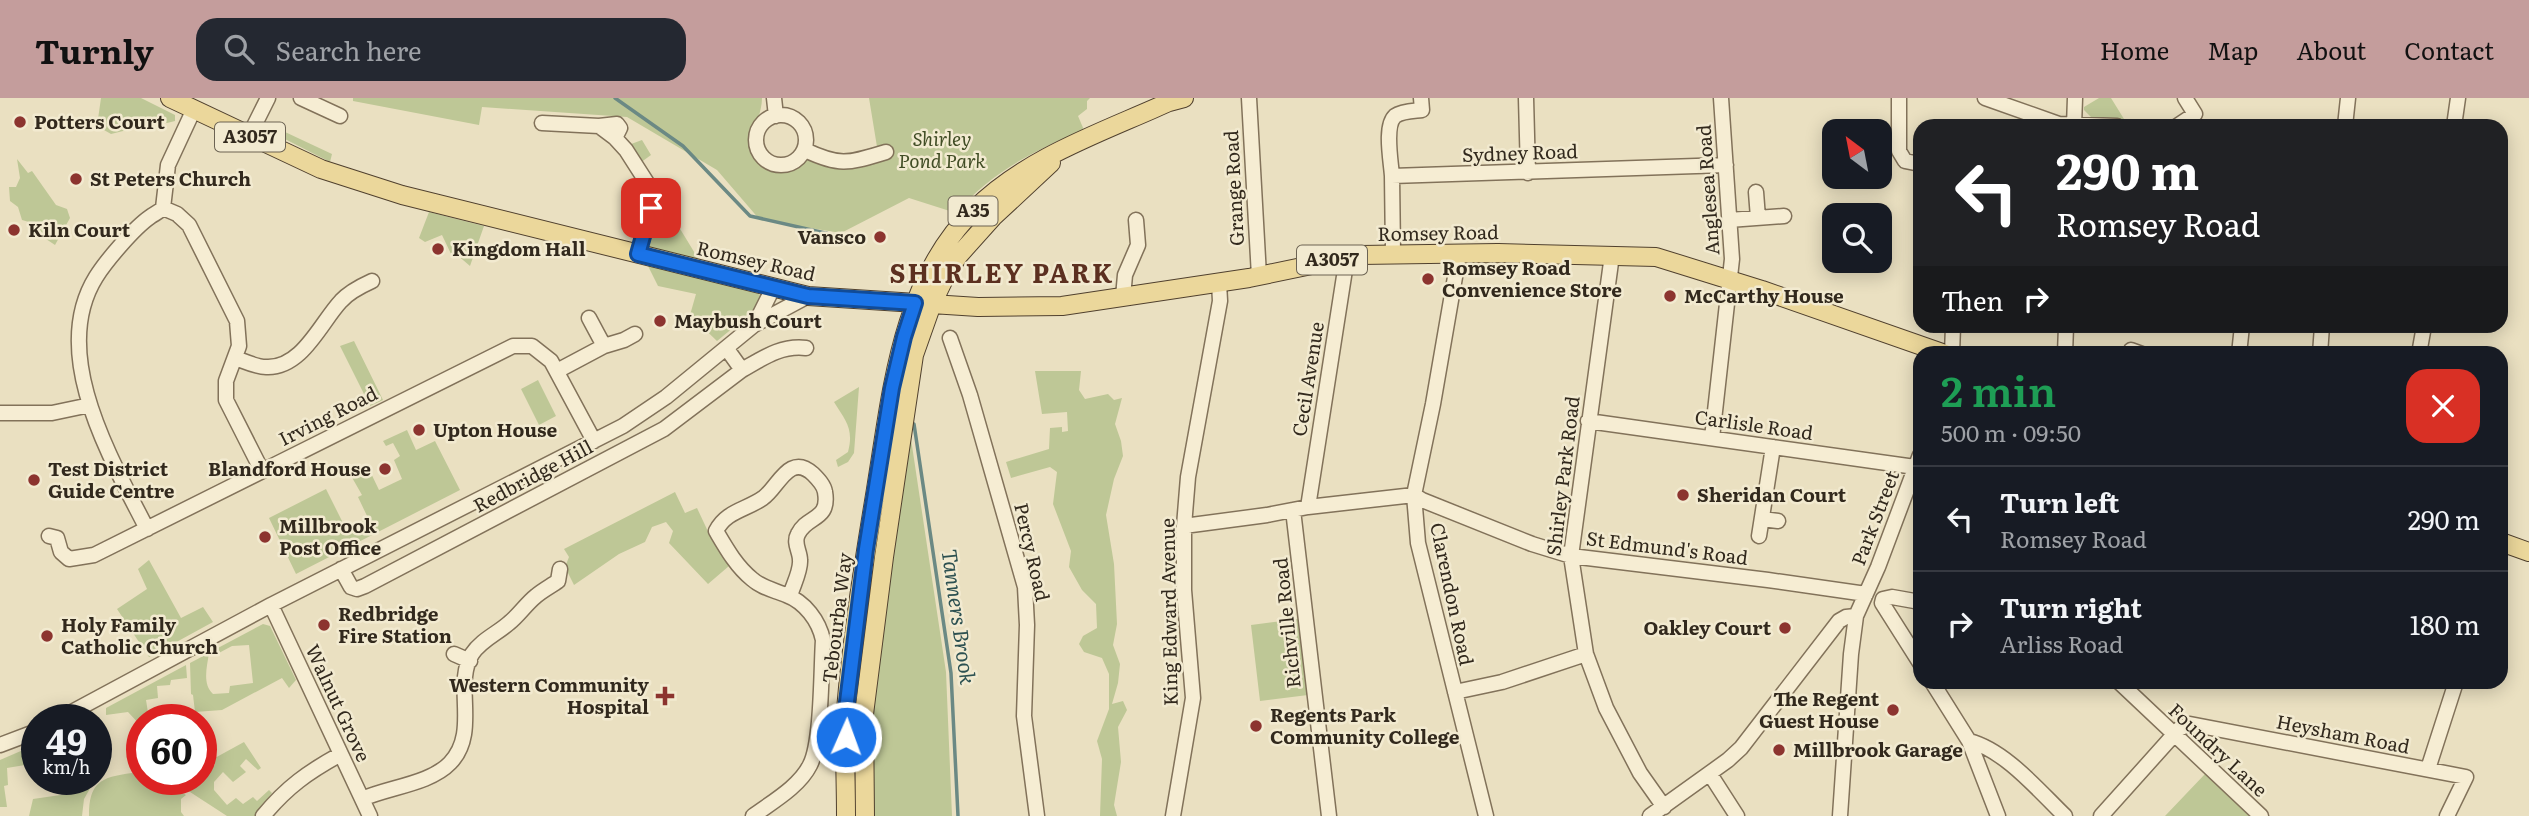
<!DOCTYPE html>
<html lang="en">
<head>
<meta charset="utf-8">
<style>
	body { margin:0; font-family:Literata,serif; background:#242831; color:#f1f3f6; height:100vh; display:flex; flex-direction:column; font-size:26px; white-space:nowrap }
	* { box-sizing:border-box; margin:0 }
	p { font-size:23px; color:#9ea1a6 }
	.icon { flex:none; width:38px; height:38px; fill:none; stroke:currentColor; stroke-width:2; stroke-linecap:round; stroke-linejoin:round }
	.map { position:relative; flex:1; overflow:hidden }
	.sheet { position:absolute; left:1913px; top:248px; width:595px; height:343px; display:flex; flex-direction:column; background:#171b24; border-radius:21px; box-shadow:0 4px 18px #0003 }
	.sheet>* { flex:none }
	.guide { position:absolute; left:1913px; top:21px; width:595px; height:214px; border-radius:21px; box-shadow:0 4px 18px #0003; background:#202124; color:#fff; overflow:hidden }
	.needle { width:46px; rotate:328deg }
	.fabs { position:absolute; left:1822px; top:21px; display:grid; gap:14px }
	.fabs a { display:grid; place-items:center; width:70px; height:70px; border-radius:14px; background:#171b24; box-shadow:0 4px 18px #0003; font-size:35px }
	.speed { position:absolute; left:21px; top:606px; display:flex; gap:14px; font-size:35px; font-weight:700; text-align:center }
	.speed>* { display:grid; place-content:center; width:91px; height:91px; border-radius:50%; background:#171b24; box-shadow:0 4px 18px #0003; line-height:1 }
	.speed small { font-size:18px; font-weight:400 }
	.speed .limit { border:10px solid #d22; background:#fff; color:#111 }
	.pin { position:absolute; display:grid; place-items:center; width:60px; height:60px; color:#fff; margin:-30px; border-radius:14px; box-shadow:0 4px 10px #0006 }
	.me { position:absolute; width:77px; margin:-38px; rotate:2deg; stroke-linejoin:round; filter:drop-shadow(0 0 5px #0008) }
	.turn { display:flex; align-items:center; gap:24px; height:147px; padding:0 28px; font-size:32px }
	.turn .icon { width:91px; height:91px; stroke-width:2.5 }
	.turn b { display:block; font-size:49px; line-height:60px }
	.then { display:flex; align-items:center; height:66px; padding:0 28px; background:#0003; gap:14px; font-size:26px }
	.round { display:grid; place-items:center; flex:none; width:74px; height:74px; border-radius:21px; background:#242831 }
	.overview { display:flex; align-items:center; justify-content:space-between; height:119px; padding:0 28px }
	h1 { font-size:42px; font-weight:600; line-height:52px; color:#1e9e55 }
	ul { padding:0; list-style:none }
	li { display:flex; align-items:center; gap:21px; height:105px; padding:0 28px; border-top:2px solid #363941 }
	li div { flex:1 }
	li b { display:block; font-size:26px }
	li em { font-style:normal }
	header { display:flex; align-items:center; gap:42px; box-sizing:border-box; height:98px; padding:0 35px; background:#c49d9c; color:#111 }
	header strong { font-size:33px }
	nav { display:flex; gap:38px; margin-inline-start:auto; font-size:24px }
	.search { width:490px; height:63px; background:#242831; display:flex; align-items:center; gap:18px; box-sizing:border-box; padding:0 24px; border-radius:21px; color:#9ea1a6; font-size:26px }
	.map>svg:first-child { display:block }
	.green { fill:#bec796 }
	.lines { fill:none; stroke-linecap:round; stroke-linejoin:round }
	.stream { stroke:#6b8984; stroke-width:3.5 }
	.minor-casing { stroke:#82725a; stroke-width:17 }
	.major-casing { stroke:#50402e; stroke-width:20 }
	.minor { stroke:#f6edd3; stroke-width:14 }
	.major { stroke:#ebd79b; stroke-width:18 }
	.route-casing { stroke:#114b97; stroke-width:18 }
	.route { stroke:#1a73e8; stroke-width:12 }
	.poi-dot { fill:#8c342f; stroke:#f2ead0; stroke-width:2.5 }
	.labels { text-anchor:middle; stroke-width:5; stroke-linejoin:round; paint-order:stroke }
	.shield { fill:#f2ead0; stroke:#6c6353; stroke-width:2 }
	.shield-label { font-size:18px; font-weight:bold; fill:#32291d }
	.poi-label { font-size:19px; font-weight:bold; fill:#32291d; stroke:#f2ead0; text-anchor:start }
	.park-label { font-size:19px; font-style:italic; fill:#414d25; stroke:#f2ead0 }
	.street-label { font-size:19px; fill:#32291d; stroke:#f2ead0 }
	.water-label { font-size:21px; font-style:italic; fill:#2d5151; stroke:#f2ead0 }
	.district-label { font-size:26px; font-weight:bold; letter-spacing:2px; fill:#5c3020; stroke:#f2ead0 }
</style>
</head>
<body>
<header>
<strong>Turnly</strong>
<div class="search"><svg class="icon" aria-label="search" viewBox="0 0 24 24"><circle cx="10" cy="10" r="6"/><path d="M15 15l6 6"/></svg>Search here</div>
<nav><a>Home</a><a>Map</a><a>About</a><a>Contact</a></nav>
</header>
<div class="map">
<svg width="2529" height="718" viewBox="0 0 2529 718">
	<rect width="100%" height="100%" fill="#eae0c1"/>
	<path class="green" d="M 101,0 L 141,0 L 175,17 L 175,23 L 167,25 L 152,19 L 147,27 L 111,36 L 97,28 Z
		M 353,0 L 762,0 C 762,22 743,45 763,63 C 769,69 776,70 784,70 C 794,69 800,62 810,61 L 832,70 L 855,68 L 879,61 L 869,0 L 1090,0 L 1087,3 L 1087,11 L 1078,18 L 1084,32 C 1035,52 991,74 956,115 L 909,100 L 841,135 L 760,122 L 717,72 L 627,19 L 482,9 L 479,27 L 353,3 Z
		M 2099,0 L 2111,0 L 2124,21 L 2091,19 L 2084,12 L 2084,9 Z
		M 268,26 L 332,56 L 330,64 L 275,36 L 271,34 Z
		M 642,42 L 651,57 L 640,65 L 699,162 L 640,147 L 651,91 L 623,49 Z
		M 17,61 L 28,75 L 32,73 L 56,107 L 67,111 L 70,120 L 55,147 L 43,139 L 36,126 L 22,122 L 18,109 L 10,103 L 9,89 L 16,89 L 20,80 Z
		M 429,114 L 484,128 L 470,168 L 456,156 L 452,158 L 442,137 L 425,144 L 419,140 Z
		M 648,168 L 755,193 L 762,199 L 761,207 L 717,243 L 690,217 L 696,196 L 658,188 Z
		M 354,243 L 383,302 L 370,308 L 340,248 Z
		M 1035,273 L 1081,273 L 1079,292 L 1085,301 L 1108,296 L 1114,302 L 1122,300 L 1115,326 L 1121,343 L 1123,358 L 1114,381 L 1106,417 L 1114,466 L 1117,526 L 1113,547 L 1120,566 L 1118,585 L 1112,606 L 1123,603 L 1127,612 L 1118,629 L 1121,664 L 1114,707 L 1117,718 L 1100,718 L 1102,661 L 1097,643 L 1109,611 L 1109,576 L 1102,560 L 1084,554 L 1079,546 L 1083,538 L 1097,530 L 1096,506 L 1082,492 L 1069,469 L 1071,453 L 1053,406 L 1057,374 L 1050,369 L 1011,380 L 1006,364 L 1049,351 L 1050,330 L 1062,329 L 1062,334 L 1068,333 L 1067,314 L 1042,316 Z
		M 538,282 L 556,318 L 539,327 L 521,291 Z
		M 859,289 L 854,355 L 848,364 L 838,369 L 836,362 L 848,354 C 854,331 846,323 834,304 Z
		M 908,321 L 946,574 L 952,718 L 873,718 L 870,617 Z
		M 407,332 L 416,352 L 435,343 L 460,392 L 296,476 L 269,420 L 326,391 L 346,431 L 368,420 L 358,399 L 362,397 L 350,376 L 367,367 L 379,392 L 402,381 L 394,362 L 400,358 L 393,345 L 386,348 L 383,343 Z
		M 675,394 L 685,415 L 697,410 L 712,442 L 729,468 L 708,486 L 669,445 L 673,433 L 666,424 L 652,429 L 645,444 L 619,456 L 574,487 L 565,469 L 569,459 L 564,451 Z
		M 149,462 L 181,520 L 203,509 L 213,524 L 149,559 L 117,511 L 147,491 L 138,471 Z
		M 1298,521 L 1308,597 L 1260,603 L 1251,527 Z
		M 263,526 L 270,528 L 296,582 L 289,590 L 282,580 L 222,612 L 195,614 L 193,597 L 191,596 L 190,565 L 209,555 C 207,569 202,586 213,596 L 229,595 L 230,588 L 253,585 L 249,547 L 232,548 L 217,556 L 216,551 Z
		M 186,567 L 187,580 L 171,582 L 170,587 L 157,588 L 158,600 L 146,602 L 149,621 L 142,621 L 142,629 L 128,614 L 106,617 L 106,610 Z
		M 244,644 L 261,670 L 258,672 L 246,661 L 240,668 L 246,674 L 233,684 L 223,674 L 214,684 L 214,692 L 227,707 L 236,700 L 243,706 L 253,699 L 257,703 L 269,692 L 272,695 L 255,718 L 227,718 L 170,681 L 201,681 L 201,673 L 215,667 L 213,661 Z
		M 37,646 L 37,671 L 27,672 L 25,667 L 7,670 L 8,687 L 4,688 L 7,709 L 0,709 L 0,662 Z
		M 132,675 L 142,676 L 142,681 L 161,682 L 186,697 L 181,701 L 181,714 L 184,718 L 89,718 C 89,685 100,679 132,675 Z
		M 2205,676 L 2249,718 L 2165,718 Z
		M 82,685 L 92,687 L 84,701 L 82,718 L 29,718 L 33,701 L 81,694 Z"/>
	<g class="lines">
		<path class="stream" d="M 615,0 L 683,48 L 750,118 L 834,137
			M 914,326 L 951,575 L 958,718"/>
		<g class="minor-casing">
			<path id="minor" d="M 301,0 L 340,18
				M 774,0 L 776,18
				M 1249,0 L 1259,178
				M 1526,0 L 1528,75
				M 1899,0 L 1899,53 L 1905,63 L 1920,66
				M 1985,0 L 2059,26 L 2117,28
				M756 42a25 25 0 1 1 50 0a25 25 0 1 1-50 0Z
				M 542,25 L 599,28 L 615,40 L 626,52 L 651,91 L 651,110 L 638,156
				M 599,28 L 617,26 L 620,30 L 615,40
				M 2074,28 L 2075,0
				M 2177,28 L 2195,16 L 2185,0
				M 2345,28 L 2348,0
				M 2454,28 L 2458,0
				M 249,38 L 268,0
				M 805,52 C 841,69 849,65 886,54
				M 1392,78 C 1391,63 1384,28 1395,18 C 1402,13 1414,13 1422,12 L 1421,0
				M 1756,94 L 1758,120
				M 163,110 L 177,116 L 189,127 L 237,223 L 239,248 L 226,283 L 226,302 L 262,373
				M 1729,122 L 1784,118
				M 1393,155 L 1392,78 L 1726,67
				M 1459,156 L 1433,306 L 1414,397 L 1418,445 L 1486,718
				M 1612,157 L 1571,458 L 1586,556 L 1606,610 L 1640,675 L 1664,709
				M 1123,199 L 1125,177 L 1138,147 L 1136,122
				M 589,220 L 604,248
				M 755,226 L 773,190
				M 950,240 L 970,297 L 1025,489 L 1027,527 L 1024,618 L 1037,718
				M 727,251 L 742,272 C 763,260 781,247 806,250
				M 2131,252 L 2142,256
				M 1952,256 L 1953,228
				M 2065,256 L 2066,228
				M 2239,256 L 2242,228
				M 2320,256 L 2322,228
				M 2419,256 L 2424,228
				M 235,260 C 244,263 256,269 266,269 C 302,271 321,224 341,203 C 349,194 361,188 372,183
				M 557,273 L 604,248 L 624,242 L 635,236
				M 0,315 L 52,315 L 90,307
				M 1588,323 L 1915,369
				M 1712,340 L 1732,161 L 1721,0
				M 1308,409 L 1347,159
				M 1293,412 L 1329,718
				M 1762,421 L 1778,423
				M 1184,428 L 1267,417 L 1308,409 L 1414,397 L 1422,402 L 1532,446 L 1571,458 L 1768,482 L 1866,496
				M 147,431 C 112,362 48,256 96,179 C 106,163 134,130 150,119 C 154,116 159,114 163,110 L 168,67 L 194,11
				M 49,438 L 57,440 L 61,454 L 69,461 L 94,457 L 513,248 L 532,248 L 551,263 L 594,343
				M 1759,438 L 1773,349
				M 341,471 L 351,489 L 357,491 L 365,488 L 664,331 L 742,272
				M 1920,504 L 1892,499 L 1883,501 L 1882,505 L 1920,565
				M 271,507 L 370,718
				M 454,556 L 470,563
				M 1932,584 L 1969,643 L 1998,718
				M 2119,584 L 2261,718
				M 1455,594 L 1502,584 L 1586,556
				M 59,621 L 271,507 L 623,328 L 666,299 L 754,227 L 808,198
				M 1969,643 C 2005,652 2039,693 2065,718
				M 0,647 L 37,633
				M 2428,671 L 2456,584
				M 1710,676 L 1737,718
				M 362,701 C 389,689 430,686 450,665 C 480,634 453,587 472,556 C 481,542 498,535 509,525 C 519,517 526,506 536,498 C 543,492 551,488 558,483 L 560,471
				M 263,718 C 287,689 308,674 341,656
				M 753,718 C 772,704 799,689 810,667 C 822,644 821,571 823,542 C 819,523 805,504 786,497 C 774,492 762,490 752,481 C 736,468 726,450 716,433 C 726,413 746,412 763,400 C 778,390 789,354 813,376 C 818,381 824,387 825,394 C 830,423 807,417 798,436 C 793,445 800,453 800,462 C 801,473 793,487 790,498
				M 1173,718 L 1193,600 L 1184,492 L 1184,428 L 1188,379 L 1220,203 L 1219,185
				M 1650,718 L 1728,662 L 1741,650 L 1839,523 L 1846,519 L 1856,518
				M 1840,718 L 1851,556 L 1856,518 L 1878,469 L 1920,357
				M 2101,718 L 2179,631 L 2190,626 L 2466,679 L 2447,718"/>
		</g>
		<g class="major-casing">
			<path id="major" d="M 170,0 L 321,71 L 402,97 L 808,198 L 978,209 L 1062,208 L 1249,180 L 1360,157 L 1498,155 L 1656,159 L 1762,192 L 1945,256
				M 2501,444 L 2529,454
				M 846,718 C 846,683 844,647 846,612 C 852,538 864,464 876,391 C 892,294 900,184 975,111 C 1027,59 1103,34 1169,4 L 1184,0
				M 865,718 L 864,616 L 884,459 L 914,257 L 932,206 L 948,173 L 959,157 L 993,119 L 1051,65"/>
		</g>
		<use href="#minor" class="minor"/>
		<use href="#major" class="major"/>
	</g>
	<g class="lines">
		<g class="route-casing">
			<path id="route" d="M 651,110 L 638,156 L 808,198 L 915,205 L 904,239 L 892,290 L 866,451 L 846,612 L 846,639"/>
		</g>
		<use href="#route" class="route"/>
	</g>
	<g class="poi-dot">
		<circle cx="20" cy="24" r="7"/>
		<circle cx="76" cy="81" r="7"/>
		<circle cx="14" cy="132" r="7"/>
		<circle cx="880" cy="139" r="7"/>
		<circle cx="438" cy="151" r="7"/>
		<circle cx="1428" cy="181" r="7"/>
		<circle cx="1670" cy="198" r="7"/>
		<circle cx="660" cy="223" r="7"/>
		<circle cx="419" cy="332" r="7"/>
		<circle cx="385" cy="371" r="7"/>
		<circle cx="34" cy="382" r="7"/>
		<circle cx="1683" cy="397" r="7"/>
		<circle cx="265" cy="439" r="7"/>
		<circle cx="324" cy="527" r="7"/>
		<circle cx="1785" cy="530" r="7"/>
		<circle cx="47" cy="538" r="7"/>
		<path d="M661.5 587.5h7v7h7v7h-7v7h-7v-7h-7v-7h7z"/>
		<circle cx="1893" cy="612" r="7"/>
		<circle cx="1256" cy="628" r="7"/>
		<circle cx="1779" cy="652" r="7"/>
	</g>
	<g class="labels">
		<g class="shield">
			<rect x="215" y="24.5" width="70" height="29" rx="5"/>
			<rect x="948.5" y="98.5" width="49" height="29" rx="5"/>
			<rect x="1297" y="147.5" width="70" height="29" rx="5"/>
		</g>
		<g class="shield-label">
			<text x="250" y="45">A3057</text>
			<text x="973" y="119">A35</text>
			<text x="1332" y="168">A3057</text>
		</g>
		<g class="poi-label">
			<text x="34" y="31">Potters Court</text>
			<text x="90" y="88">St Peters Church</text>
			<text x="28" y="139">Kiln Court</text>
			<text x="866" y="146" text-anchor="end">Vansco</text>
			<text x="452" y="158">Kingdom Hall</text>
			<text x="1442" y="177">Romsey Road<tspan x="1442" dy="22">Convenience Store</tspan></text>
			<text x="1684" y="205">McCarthy House</text>
			<text x="674" y="230">Maybush Court</text>
			<text x="433" y="339">Upton House</text>
			<text x="48" y="378">Test District<tspan x="48" dy="22">Guide Centre</tspan></text>
			<text x="371" y="378" text-anchor="end">Blandford House</text>
			<text x="1697" y="404">Sheridan Court</text>
			<text x="279" y="435">Millbrook<tspan x="279" dy="22">Post Office</tspan></text>
			<text x="338" y="523">Redbridge<tspan x="338" dy="22">Fire Station</tspan></text>
			<text x="61" y="534">Holy Family<tspan x="61" dy="22">Catholic Church</tspan></text>
			<text x="1771" y="537" text-anchor="end">Oakley Court</text>
			<text x="649" y="594" text-anchor="end">Western Community<tspan x="649" dy="22">Hospital</tspan></text>
			<text x="1879" y="608" text-anchor="end">The Regent<tspan x="1879" dy="22">Guest House</tspan></text>
			<text x="1270" y="624">Regents Park<tspan x="1270" dy="22">Community College</tspan></text>
			<text x="1793" y="659">Millbrook Garage</text>
		</g>
		<g class="park-label">
			<text x="942" y="48">Shirley<tspan x="942" dy="22">Pond Park</tspan></text>
		</g>
		<g class="street-label">
			<text transform="translate(1520 55) rotate(-2)" y="7">Sydney Road</text>
			<text transform="translate(1234 90) rotate(-93)" y="7">Grange Road</text>
			<text transform="translate(1708 92) rotate(-94)" y="7">Anglesea Road</text>
			<text transform="translate(1438 135) rotate(-1)" y="7">Romsey Road</text>
			<text transform="translate(756 163) rotate(13)" y="7">Romsey Road</text>
			<text transform="translate(1308 281) rotate(-81)" y="7">Cecil Avenue</text>
			<text transform="translate(328 318) rotate(-27)" y="7">Irving Road</text>
			<text transform="translate(1754 327) rotate(8)" y="7">Carlisle Road</text>
			<text transform="translate(533 378) rotate(-28)" y="7">Redbridge Hill</text>
			<text transform="translate(1563 378) rotate(-83)" y="7">Shirley Park Road</text>
			<text transform="translate(1875 420) rotate(-69)" y="7">Park Street</text>
			<text transform="translate(1667 450) rotate(7)" y="7">St Edmund's Road</text>
			<text transform="translate(1032 454) rotate(77)" y="7">Percy Road</text>
			<text transform="translate(1452 496) rotate(78)" y="7">Clarendon Road</text>
			<text transform="translate(1169 514) rotate(-91)" y="7">King Edward Avenue</text>
			<text transform="translate(837 520) rotate(-83)" y="7">Tebourba Way</text>
			<text transform="translate(1287 525) rotate(-96)" y="7">Richville Road</text>
			<text transform="translate(338 605) rotate(65)" y="7">Walnut Grove</text>
			<text transform="translate(2343 636) rotate(11)" y="7">Heysham Road</text>
			<text transform="translate(2218 652) rotate(43)" y="7">Foundry Lane</text>
		</g>
		<g class="water-label">
			<text transform="translate(958 519) rotate(82)" y="7">Tanners Brook</text>
		</g>
		<g class="district-label">
			<text x="1002" y="185">SHIRLEY PARK</text>
		</g>
	</g>
</svg>
<div class="fabs">
<a><svg class="needle" viewBox="-14 -14 28 28"><path d="M0-13l5 13h-10z" fill="#e53935"/><path d="M0 13l5-13h-10z" fill="#9ea1a6"/></svg></a>
<a><svg class="icon" aria-label="search" viewBox="0 0 24 24"><circle cx="10" cy="10" r="6"/><path d="M15 15l6 6"/></svg></a>
</div>
<div class="speed"><div>49<small>km/h</small></div><div class="limit">60</div></div>
<div class="pin" style="left:651px;top:110px;background:#d93025"><svg class="icon" aria-label="arrive" viewBox="0 0 24 24"><path d="M6 21V4h12l-3 4 3 4H6"/></svg></div>
<svg class="me" style="left:846px;top:639px" viewBox="-20 -20 40 40"><circle r="17" fill="#1a73e8" stroke="#fff" stroke-width="3"/><path d="M0-11L8 9 0 5-8 9z" fill="#fff"/></svg>
<div class="guide">
<div class="turn"><svg class="icon" aria-label="left" viewBox="0 0 24 24"><path d="M17 20v-9H6M10 6l-5 5 5 5"/></svg><div><b>290 m</b>Romsey Road</div></div>
<div class="then">Then<svg class="icon" aria-label="right" viewBox="0 0 24 24"><path d="M7 20v-9h11M14 6l5 5-5 5"/></svg></div>
</div>
<section class="sheet">
<div class="overview"><div><h1>2 min</h1><p>500 m · 09:50</p></div><a class="round" style="background:#d93025;color:#fff"><svg class="icon" aria-label="close" viewBox="0 0 24 24"><path d="M6 6l12 12M18 6L6 18"/></svg></a></div>
<ul>
<li><svg class="icon" aria-label="left" viewBox="0 0 24 24"><path d="M17 20v-9H6M10 6l-5 5 5 5"/></svg><div><b>Turn left</b><p>Romsey Road</p></div><em>290 m</em></li>
<li><svg class="icon" aria-label="right" viewBox="0 0 24 24"><path d="M7 20v-9h11M14 6l5 5-5 5"/></svg><div><b>Turn right</b><p>Arliss Road</p></div><em>180 m</em></li>
</ul>
</section>
</div>
</body>
</html>
